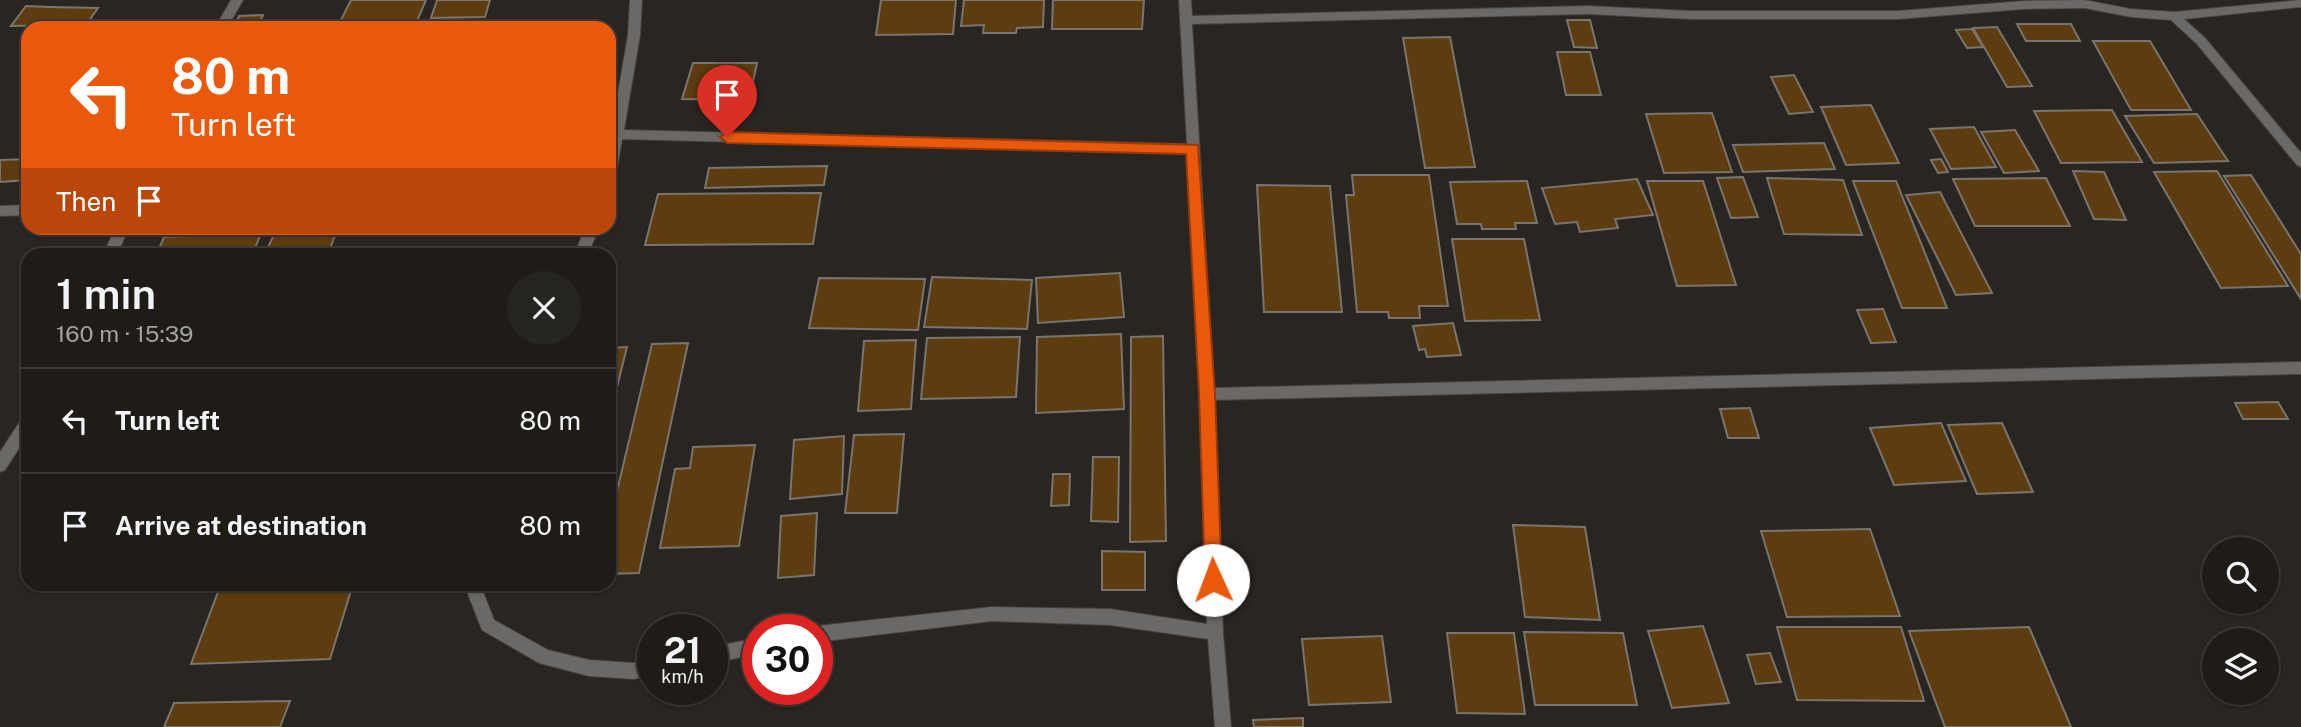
<!DOCTYPE html>
<html lang="en">
<head>
<meta charset="utf-8">
<style>
	body { margin:0; font-family:"Public Sans",sans-serif; background:#272521; color:#f1f3f6; height:100vh; display:flex; flex-direction:column; font-size:26px; white-space:nowrap }
	* { box-sizing:border-box; margin:0 }
	p { font-size:23px; color:#a1a1a2 }
	.icon { flex:none; width:38px; height:38px; fill:none; stroke:currentColor; stroke-width:2; stroke-linecap:round; stroke-linejoin:round }
	.map { position:relative; flex:1; overflow:hidden }
	.details { position:absolute; left:21px; top:248px; width:595px; height:343px; display:flex; flex-direction:column; background:#1f1c18; border-radius:21px; box-shadow:0 2px 5px #0004,0 0 0 2px #3c3a37 }
	.details>* { flex:none }
	.top-card { position:absolute; left:21px; top:21px; width:595px; height:214px; border-radius:21px; box-shadow:0 2px 5px #0004,0 0 0 2px #3c3a37; background:#ea580c; color:#fff; overflow:hidden }
	.buttons { position:absolute; left:2202px; top:537px; display:grid; gap:14px }
	.buttons a { display:grid; place-items:center; width:77px; height:77px; border-radius:50%; background:#1f1c18; box-shadow:0 2px 5px #0004,0 0 0 2px #3c3a37; font-size:35px }
	.speed { position:absolute; left:637px; top:614px; display:flex; gap:14px; font-size:35px; font-weight:700; text-align:center }
	.speed>* { display:grid; place-content:center; width:91px; height:91px; border-radius:50%; background:#1f1c18; box-shadow:0 2px 5px #0004,0 0 0 2px #3c3a37; line-height:1 }
	.speed small { font-size:18px; font-weight:400 }
	.speed .limit { border:10px solid #d22; background:#fff; color:#111 }
	.pin { position:absolute; display:grid; place-items:center; width:60px; height:60px; color:#fff; margin:-72px -30px; border-radius:50% 50% 50% 0; rotate:-45deg; box-shadow:0 0 7px #0007 }
	.pin .icon { rotate:45deg }
	.me { position:absolute; width:77px; margin:-38px; rotate:358deg; stroke-linejoin:round; filter:drop-shadow(0 0 5px #0008) }
	.turn { display:flex; align-items:center; gap:24px; height:147px; padding:0 35px; font-size:32px }
	.turn .icon { width:91px; height:91px; stroke-width:2.5 }
	.turn b { display:block; font-size:49px; line-height:60px }
	.then { display:flex; align-items:center; height:66px; padding:0 35px; background:#0003; gap:14px; font-size:26px }
	.round { display:grid; place-items:center; flex:none; width:74px; height:74px; border-radius:37px; background:#272521 }
	.overview { display:flex; align-items:center; justify-content:space-between; height:119px; padding:0 35px }
	h1 { font-size:42px; font-weight:600; line-height:52px }
	ul { padding:0; list-style:none }
	li { display:flex; align-items:center; gap:21px; height:105px; padding:0 35px; border-top:2px solid #3c3a37 }
	li div { flex:1 }
	li b { display:block; font-size:26px }
	li em { font-style:normal }
	.map>svg:first-child { display:block }
	.building { fill:#5d3d0f; stroke:#79746e; stroke-width:2 }
	.lines { fill:none; stroke-linecap:round; stroke-linejoin:round }
	.street-casing { stroke:#46423d; stroke-width:2 }
	.street { fill:#6b6868; fill-rule:evenodd }
	.route { fill:#ea580c; stroke:#983908; stroke-width:2 }
</style>
</head>
<body>
<div class="map">
<svg width="2301" height="727" viewBox="0 0 2301 727">
	<rect width="100%" height="100%" fill="#292520"/>
	<path class="building" d="M 351,0 L 426,0 L 414,28 L 337,28 Z
		M 437,0 L 490,0 L 485,17 L 431,18 Z
		M 881,0 L 956,0 L 953,34 L 876,35 Z
		M 964,0 L 1044,0 L 1043,27 L 1017,28 L 1016,33 L 983,33 L 984,25 L 961,26 Z
		M 1053,0 L 1144,0 L 1142,29 L 1052,29 Z
		M 26,6 L 51,7 L 98,8 L 86,25 L 11,26 Z
		M 263,15 L 257,28 L 234,28 L 239,16 Z
		M 1567,20 L 1590,20 L 1597,48 L 1574,47 Z
		M 2017,24 L 2071,24 L 2080,41 L 2026,41 Z
		M 1997,27 L 2032,86 L 2007,87 L 1973,28 Z
		M 1972,29 L 1983,47 L 1967,48 L 1956,30 Z
		M 1450,37 L 1475,167 L 1425,168 L 1403,38 Z
		M 2093,41 L 2150,41 L 2191,110 L 2131,110 Z
		M 1557,52 L 1590,52 L 1601,95 L 1566,95 Z
		M 693,63 L 757,63 L 749,100 L 682,99 Z
		M 1794,75 L 1813,112 L 1789,114 L 1771,77 Z
		M 1871,105 L 1899,163 L 1846,165 L 1821,107 Z
		M 2112,110 L 2142,162 L 2061,163 L 2034,111 Z
		M 1712,113 L 1732,172 L 1664,173 L 1646,114 Z
		M 2197,114 L 2228,161 L 2154,163 L 2125,116 Z
		M 1974,127 L 1996,167 L 1951,169 L 1930,129 Z
		M 2015,130 L 2039,171 L 2004,173 L 1981,132 Z
		M 1824,143 L 1835,169 L 1743,172 L 1733,145 Z
		M 28,159 L 28,180 L 0,182 L 0,160 Z
		M 1941,159 L 1948,172 L 1938,173 L 1931,160 Z
		M 827,166 L 824,185 L 705,188 L 709,168 Z
		M 2073,171 L 2104,172 L 2126,220 L 2094,219 Z
		M 2217,171 L 2288,286 L 2221,288 L 2154,172 Z
		M 1352,175 L 1429,175 L 1448,306 L 1419,306 L 1420,318 L 1389,318 L 1388,312 L 1357,312 L 1346,195 L 1354,195 Z
		M 2251,175 L 2301,254 L 2301,299 L 2224,176 Z
		M 1743,177 L 1758,217 L 1731,218 L 1717,178 Z
		M 1767,178 L 1843,180 L 1862,235 L 1784,234 Z
		M 2046,178 L 2070,226 L 1975,226 L 1953,179 Z
		M 1637,179 L 1653,215 L 1615,219 L 1618,228 L 1580,232 L 1577,222 L 1555,224 L 1542,188 Z
		M 1527,181 L 1537,223 L 1515,223 L 1516,229 L 1482,229 L 1481,224 L 1457,224 L 1450,182 Z
		M 1647,181 L 1703,181 L 1736,285 L 1677,286 Z
		M 1853,181 L 1896,181 L 1947,308 L 1902,308 Z
		M 1257,185 L 1330,186 L 1342,312 L 1264,312 Z
		M 1940,192 L 1992,293 L 1956,295 L 1906,195 Z
		M 821,193 L 813,244 L 645,245 L 658,194 Z
		M 192,228 L 263,228 L 252,256 L 156,256 L 164,237 L 189,236 Z
		M 277,228 L 338,228 L 327,256 L 264,256 Z
		M 1452,239 L 1524,239 L 1540,320 L 1465,321 Z
		M 1120,273 L 1124,317 L 1038,323 L 1036,278 Z
		M 932,277 L 1032,280 L 1027,329 L 924,327 Z
		M 819,278 L 925,279 L 918,330 L 809,328 Z
		M 1883,309 L 1896,342 L 1871,343 L 1857,310 Z
		M 1453,323 L 1461,355 L 1427,357 L 1425,349 L 1419,350 L 1413,326 Z
		M 1121,334 L 1124,409 L 1036,413 L 1037,337 Z
		M 1163,336 L 1166,541 L 1130,542 L 1131,337 Z
		M 1020,337 L 1016,397 L 921,399 L 927,338 Z
		M 916,340 L 911,409 L 858,411 L 864,341 Z
		M 688,343 L 639,573 L 609,574 L 609,525 L 652,344 Z
		M 627,347 L 609,419 L 609,348 Z
		M 2278,402 L 2288,419 L 2243,419 L 2235,403 Z
		M 1750,408 L 1759,438 L 1728,438 L 1720,409 Z
		M 1941,423 L 1966,481 L 1894,485 L 1870,428 Z
		M 2002,423 L 2033,492 L 1977,494 L 1948,425 Z
		M 904,434 L 897,513 L 845,513 L 854,435 Z
		M 844,436 L 842,494 L 790,499 L 794,440 Z
		M 755,445 L 739,546 L 660,548 L 675,469 L 690,468 L 693,447 Z
		M 1093,457 L 1119,457 L 1118,522 L 1091,521 Z
		M 1053,474 L 1070,474 L 1069,505 L 1051,506 Z
		M 817,513 L 814,575 L 778,578 L 781,516 Z
		M 1513,525 L 1585,527 L 1600,620 L 1525,617 Z
		M 1870,529 L 1900,616 L 1787,617 L 1761,531 Z
		M 1102,551 L 1145,552 L 1145,590 L 1102,590 Z
		M 221,584 L 353,584 L 330,659 L 191,664 Z
		M 1703,626 L 1729,703 L 1672,708 L 1648,631 Z
		M 1777,627 L 1901,627 L 1924,701 L 1797,700 Z
		M 2029,627 L 2071,727 L 1945,727 L 1909,631 Z
		M 1524,632 L 1623,633 L 1637,705 L 1535,705 Z
		M 1447,633 L 1514,633 L 1525,714 L 1457,713 Z
		M 1382,636 L 1391,702 L 1309,705 L 1302,639 Z
		M 1770,653 L 1781,682 L 1756,684 L 1747,655 Z
		M 290,701 L 280,727 L 164,727 L 174,703 Z
		M 1303,718 L 1303,727 L 1254,727 L 1253,720 Z"/>
	<g class="lines">
		<g class="street-casing">
			<path id="street" d="M 231,0 L 243,0 L 227,28 L 215,28 Z
				M 630,0 L 642,0 L 640,35 L 624,130 L 1187,144 L 1179,0 L 1191,0 L 1192,16 L 1587,6 L 1691,11 L 1898,11 L 2024,1 L 2084,0 L 2131,9 L 2174,12 L 2301,0 L 2301,7 L 2184,19 L 2205,38 L 2301,153 L 2301,167 L 2297,165 L 2197,44 L 2171,20 L 2131,17 L 2085,8 L 2024,9 L 1898,19 L 1691,19 L 1587,14 L 1192,24 L 1214,388 L 2301,362 L 2301,374 L 1214,400 L 1223,633 L 1231,727 L 1215,727 L 1208,639 L 1110,625 L 992,621 L 817,642 L 817,630 L 811,630 L 817,626 L 992,607 L 1110,609 L 1207,624 L 1200,394 L 1187,154 L 622,139 L 615,181 L 609,186 L 609,145 L 628,35 Z
				M 28,205 L 28,215 L 0,216 L 0,206 Z
				M 115,228 L 129,228 L 116,256 L 103,256 Z
				M 585,228 L 599,228 L 587,256 L 574,256 Z
				M 28,415 L 28,434 L 5,470 L 0,472 L 0,452 L 23,417 Z
				M 464,584 L 480,584 L 494,620 L 548,650 L 589,660 L 633,663 L 653,659 L 653,675 L 633,679 L 589,676 L 539,663 L 482,630 Z
				M 758,638 L 758,654 L 712,663 L 712,647 Z"/>
		</g>
		<use href="#street" class="street"/>
	</g>
	<path class="route" d="M 727,132 L 1198,145 L 1215,394 L 1222,580 L 1220,586 L 1213,588 L 1207,586 L 1205,580 L 1199,394 L 1186,154 L 727,143 L 720,137 Z"/>
</svg>
<div class="buttons">
<a><svg class="icon" aria-label="search" viewBox="0 0 24 24"><circle cx="10" cy="10" r="6"/><path d="M15 15l6 6"/></svg></a>
<a><svg class="icon" aria-label="layers" viewBox="0 0 24 24"><path d="M12 4l9 5-9 5-9-5zM3 14l9 5 9-5"/></svg></a>
</div>
<div class="speed"><div>21<small>km/h</small></div><div class="limit">30</div></div>
<div class="pin" style="left:727px;top:137px;background:#d93025"><svg class="icon" aria-label="arrive" viewBox="0 0 24 24"><path d="M6 21V4h12l-3 4 3 4H6"/></svg></div>
<svg class="me" style="left:1213px;top:580px" viewBox="-20 -20 40 40"><circle r="19" fill="#fff"/><path d="M0-13L10 11 0 6-10 11z" fill="#ea580c"/></svg>
<div class="top-card">
<div class="turn"><svg class="icon" aria-label="left" viewBox="0 0 24 24"><path d="M17 20v-9H6M10 6l-5 5 5 5"/></svg><div><b>80 m</b>Turn left</div></div>
<div class="then">Then<svg class="icon" aria-label="arrive" viewBox="0 0 24 24"><path d="M6 21V4h12l-3 4 3 4H6"/></svg></div>
</div>
<section class="details">
<div class="overview"><div><h1>1 min</h1><p>160 m · 15:39</p></div><a class="round"><svg class="icon" aria-label="close" viewBox="0 0 24 24"><path d="M6 6l12 12M18 6L6 18"/></svg></a></div>
<ul>
<li><svg class="icon" aria-label="left" viewBox="0 0 24 24"><path d="M17 20v-9H6M10 6l-5 5 5 5"/></svg><div><b>Turn left</b></div><em>80 m</em></li>
<li><svg class="icon" aria-label="arrive" viewBox="0 0 24 24"><path d="M6 21V4h12l-3 4 3 4H6"/></svg><div><b>Arrive at destination</b></div><em>80 m</em></li>
</ul>
</section>
</div>
</body>
</html>
